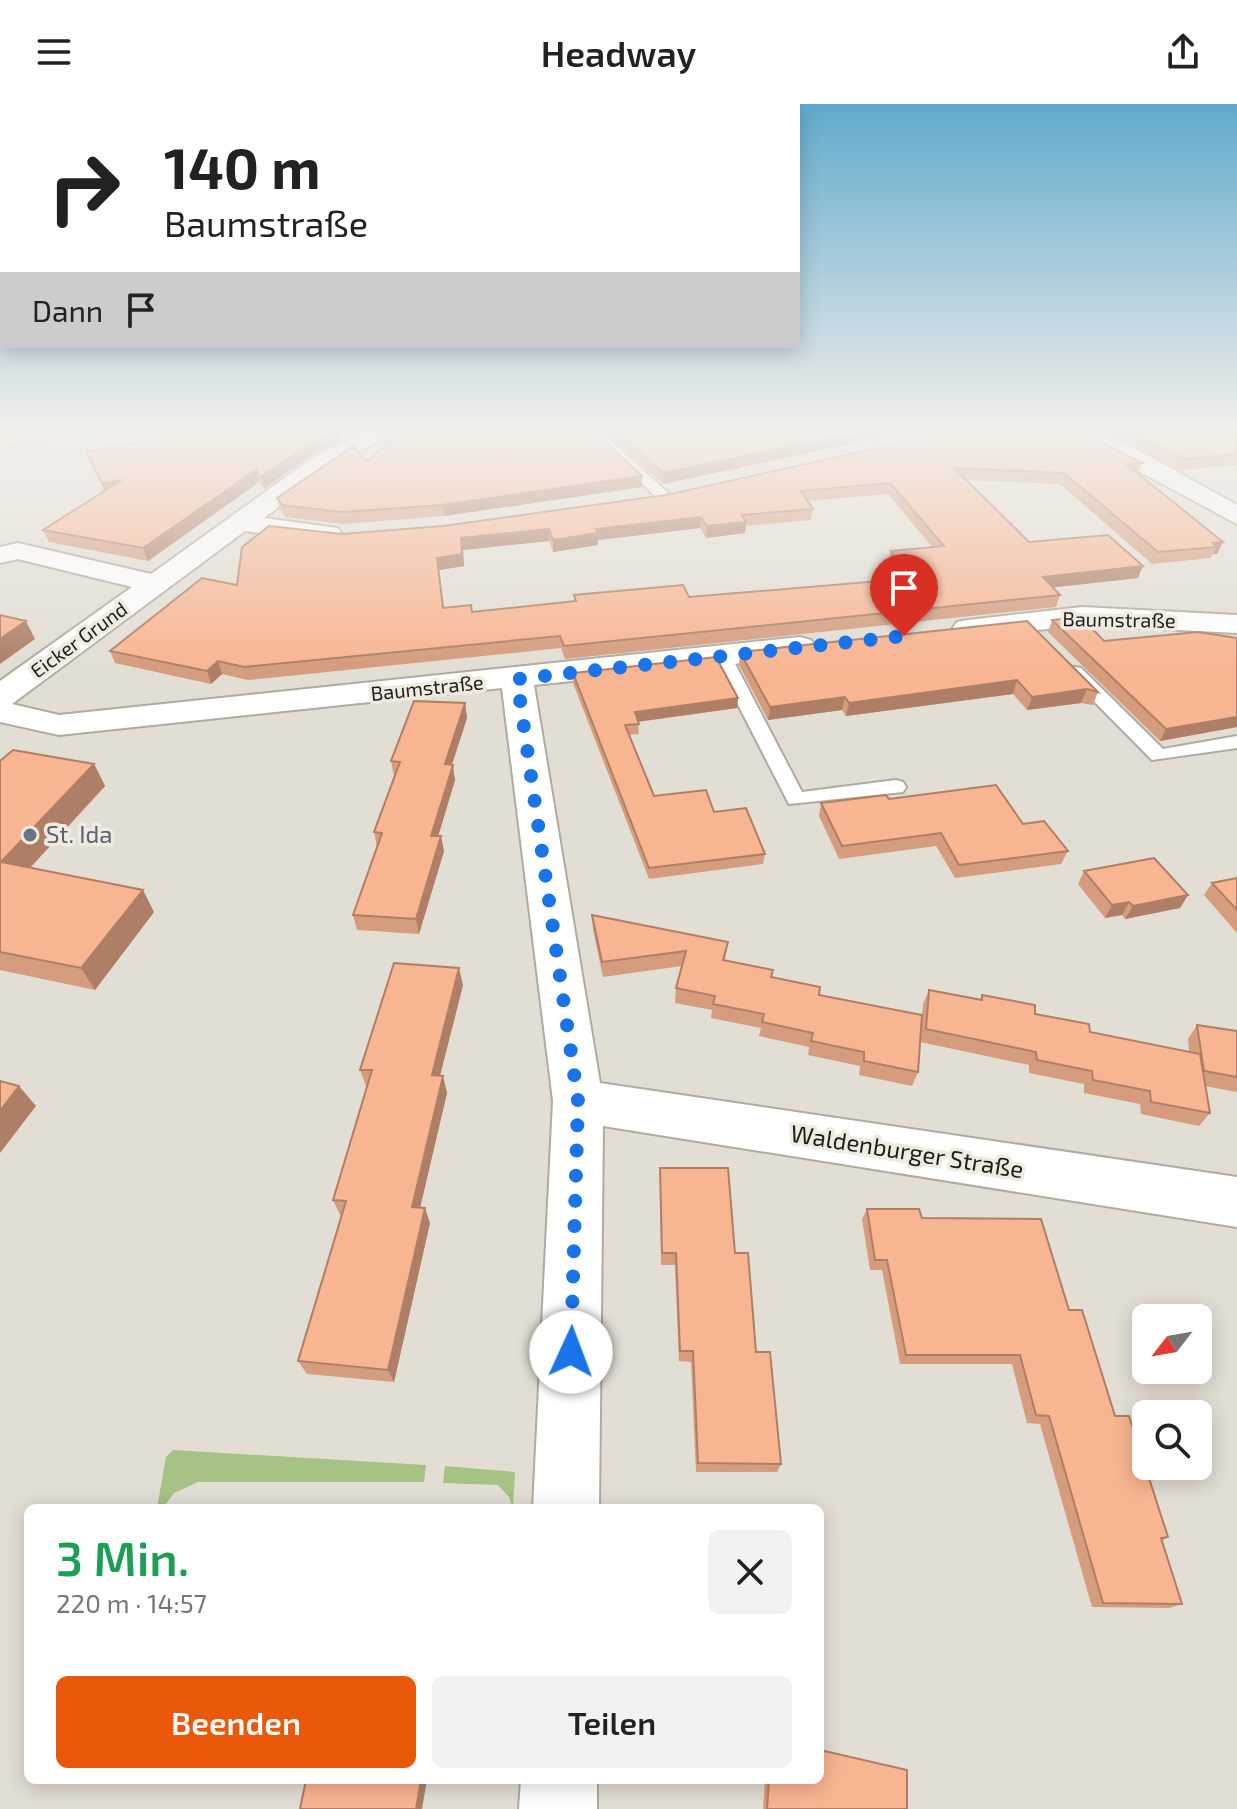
<!DOCTYPE html>
<html lang="de">
<head>
<meta charset="utf-8">
<style>
	body { margin:0; font-family:"Exo 2",sans-serif; background:#f2f2f2; color:#222; height:100vh; display:flex; flex-direction:column; font-size:30px; white-space:nowrap }
	* { box-sizing:border-box; margin:0 }
	p { font-size:26px; color:#767676 }
	.icon { flex:none; width:44px; height:44px; fill:none; stroke:currentColor; stroke-width:2; stroke-linecap:round; stroke-linejoin:round }
	.map { position:relative; flex:1; overflow:hidden }
	.sheet { position:absolute; left:24px; top:1400px; width:800px; height:280px; display:flex; flex-direction:column; background:#fff; border-radius:12px; box-shadow:0 4px 20px #0003 }
	.sheet>* { flex:none }
	.top-card { position:absolute; left:0px; top:0px; width:800px; height:244px; box-shadow:0 4px 20px #0003; background:#fff; color:#222; overflow:hidden }
	.needle { width:52px; rotate:239deg }
	.fabs { position:absolute; left:1132px; top:1200px; display:grid; gap:16px }
	.fabs a { display:grid; place-items:center; width:80px; height:80px; border-radius:12px; background:#fff; box-shadow:0 4px 20px #0003; font-size:40px }
	.pin { position:absolute; display:grid; place-items:center; width:68px; height:68px; color:#fff; margin:-82px -34px; border-radius:50% 50% 50% 0; rotate:-45deg; box-shadow:0 0 8px #0007 }
	.pin .icon { rotate:45deg }
	.me { position:absolute; width:88px; margin:-44px; rotate:2deg; stroke-linejoin:round; filter:drop-shadow(0 0 6px #0008) }
	.turn { display:flex; align-items:center; gap:28px; height:168px; padding:0 32px; font-size:36px }
	.turn .icon { width:104px; height:104px; stroke-width:2.5 }
	.turn b { display:block; font-size:56px; line-height:68px }
	.then { display:flex; align-items:center; height:76px; padding:0 32px; background:#0003; gap:16px; font-size:30px }
	.round { display:grid; place-items:center; flex:none; width:84px; height:84px; border-radius:12px; background:#f2f2f2 }
	.head { display:flex; align-items:center; justify-content:space-between; height:136px; padding:0 32px }
	h1 { font-size:48px; font-weight:600; line-height:60px; color:#1e9e55 }
	.action { display:flex; gap:16px; margin-top:auto; padding:16px 32px }
	.action a { flex:1; height:92px; border-radius:12px; background:#ea580c; color:#fff; font-size:32px; font-weight:600; line-height:92px; text-align:center }
	.action a+a { background:#f2f2f2; color:#222 }
	header { display:flex; justify-content:space-between; align-items:center; height:104px; padding:0 32px; background:#fff; font-size:36px; font-weight:600 }
	.map>svg:first-child { display:block }
	.green { fill:#a6c285 }
	.lines { fill:none; stroke-linecap:round; stroke-linejoin:round }
	.lane-casing { stroke:#b0aba1; stroke-width:4 }
	.street-casing { stroke:#b0aba1; stroke-width:4 }
	.secondary-casing { stroke:#b0aba1; stroke-width:4 }
	.lane { fill:#fff; fill-rule:evenodd }
	.street { fill:#fff; fill-rule:evenodd }
	.secondary { fill:#f3d5b6; fill-rule:evenodd }
	.wall { fill:#d59c7d; fill-rule:evenodd }
	.shaded-wall { fill:#ae7f66 }
	.building { fill:#f8b591; stroke:#ae7f66; stroke-width:2; fill-rule:evenodd }
	.route { stroke:#1a73e8; stroke-width:14; stroke-dasharray:0 25.2 }
	.worship-dot { fill:#6b7280; stroke:#f0ebe1; stroke-width:3 }
	.labels { text-anchor:middle; stroke-width:7; stroke-linejoin:round; paint-order:stroke }
	.far-street-label { font-size:20px; fill:#201e1b; stroke:#f0ebe1 }
	.worship-label { font-size:24px; fill:#5b616d; stroke:#f0ebe1; text-anchor:start }
	.street-label { font-size:24px; fill:#201e1b; stroke:#f0ebe1 }
</style>
</head>
<body>
<header><svg class="icon" aria-label="menu" viewBox="0 0 24 24"><path d="M4 6h16M4 12h16M4 18h16"/></svg>Headway<svg class="icon" aria-label="share" viewBox="0 0 24 24"><path d="M12 15V3M7 8l5-5 5 5M5 13v7h14v-7"/></svg></header>
<div class="map">
<svg width="1237" height="1705" viewBox="0 0 1237 1705">
	<rect width="100%" height="100%" fill="#e3ded4"/>
	<path class="green" d="M 173,1346 L 426,1361 L 424,1378 L 198,1378 L 174,1389 L 163,1404 L 157,1404 L 166,1353 Z
		M 445,1362 L 515,1368 L 513,1404 L 509,1393 L 498,1381 L 443,1379 Z"/>
	<g class="lines">
		<g class="lane-casing">
			<path id="lane" d="M 597,324 L 668,389 L 668,395 L 658,395 L 592,331 L 591,328 Z
				M 722,547 L 731,552 L 802,688 L 896,676 L 903,678 L 906,683 L 903,688 L 789,700 L 713,552 Z
				M 1075,563 L 1081,564 L 1163,645 L 1237,632 L 1237,644 L 1152,656 L 1069,572 L 1069,564 Z"/>
		</g>
		<g class="street-casing">
			<path id="street" d="M 371,324 L 401,324 L 332,363 L 264,414 L 338,424 L 342,430 L 338,436 L 328,438 L 245,427 L 12,600 L 59,611 L 800,533 L 811,536 L 816,543 L 811,550 L 800,553 L 534,581 L 600,979 L 1237,1073 L 1237,1123 L 603,1022 L 599,1404 L 533,1404 L 553,997 L 502,584 L 59,631 L 0,618 L 0,577 L 132,483 L 18,455 L 0,459 L 0,443 L 18,439 L 151,470 L 314,353 Z
				M 931,324 L 960,324 L 963,328 L 951,335 Z
				M 1059,324 L 1090,324 L 1129,341 L 1237,401 L 1237,420 Z
				M 1082,503 L 1237,511 L 1237,529 L 1082,521 L 968,534 L 957,532 L 952,525 L 957,518 L 968,516 Z
				M 521,1676 L 597,1676 L 597,1705 L 519,1705 Z"/>
		</g>
		<g class="secondary-casing">
			<path id="secondary" d="M 36,324 L 89,324 L 77,331 L 0,344 L 0,330 Z"/>
		</g>
		<use href="#lane" class="lane"/>
		<use href="#street" class="street"/>
		<use href="#secondary" class="secondary"/>
	</g>
	<path class="wall" d="M 339,324 L 341,336 L 312,351 L 264,385 L 259,378 L 148,457 L 49,438 L 43,426 L 104,387 L 86,348 Z
		M 419,324 L 593,324 L 592,325 L 642,372 L 642,383 L 444,412 L 344,420 L 285,413 L 280,405 L 277,394 L 366,358 L 409,333 Z
		M 600,324 L 923,324 L 663,380 Z
		M 969,324 L 1142,359 L 1138,370 L 1223,438 L 1217,450 L 1213,450 L 1211,454 L 1152,460 L 1060,380 L 966,376 L 1029,438 L 1138,474 L 1053,483 L 1060,491 L 1056,503 L 565,555 L 561,544 L 248,576 L 222,570 L 211,580 L 115,559 L 110,547 L 237,481 L 342,430 L 443,422 L 666,391 ZM 888,390 L 932,443 L 891,447 L 888,459 L 895,468 L 886,469 L 884,477 L 689,493 L 574,491 L 574,498 L 472,508 L 444,504 L 439,466 L 464,462 L 463,446 L 549,437 L 553,448 L 598,441 L 598,436 L 700,424 L 706,434 L 745,429 L 746,422 L 811,416 L 813,405 L 808,397 Z
		M 1097,324 L 1237,324 L 1237,361 L 1180,366 Z
		M 1052,516 L 1104,537 L 1237,534 L 1237,623 L 1160,637 L 1048,528 Z
		M 1027,517 L 1098,588 L 1093,601 L 1081,599 L 1027,606 L 1013,590 L 846,612 L 842,606 L 768,616 L 739,561 L 740,548 Z
		M 573,569 L 738,594 L 737,604 L 638,618 L 639,630 L 629,631 L 654,692 L 714,708 L 765,750 L 763,760 L 649,775 L 573,579 Z
		M 465,599 L 467,614 L 452,661 L 455,676 L 438,732 L 444,747 L 419,830 L 357,826 L 353,811 L 377,743 L 374,728 L 394,672 L 391,657 Z
		M 0,657 L 94,660 L 105,682 L 30,764 L 154,808 L 95,886 L 0,866 Z
		M 889,695 L 1023,720 L 1068,747 L 1061,760 L 955,774 L 936,742 L 839,755 L 819,712 L 821,699 Z
		M 1084,767 L 1188,791 L 1180,804 L 1125,815 L 1122,811 L 1105,814 L 1078,780 Z
		M 1237,774 L 1237,829 L 1204,791 L 1212,779 Z
		M 592,811 L 728,838 L 725,857 L 819,891 L 918,968 L 912,982 L 859,971 L 860,962 L 808,951 L 809,943 L 759,932 L 761,924 L 711,914 L 712,906 L 675,899 L 676,884 L 682,862 L 603,873 L 593,826 Z
		M 463,881 L 440,972 L 447,989 L 420,1103 L 430,1119 L 394,1278 L 307,1270 L 298,1257 L 342,1111 L 340,1111 L 333,1096 L 368,982 L 366,982 L 360,966 Z
		M 929,886 L 980,896 L 982,891 L 1090,928 L 1189,948 L 1188,935 L 1197,921 L 1237,927 L 1237,988 L 1205,982 L 1210,1009 L 1199,1022 L 1141,1010 L 1140,1000 L 1084,989 L 1084,980 L 1029,969 L 1029,961 L 920,938 L 923,900 Z
		M 660,1064 L 735,1149 L 781,1360 L 777,1368 L 696,1368 L 691,1258 L 679,1257 L 675,1161 L 661,1161 Z
		M 867,1105 L 922,1114 L 1069,1206 L 1168,1433 L 1162,1437 L 1182,1500 L 1169,1504 L 1092,1503 L 1040,1320 L 1027,1319 L 1012,1260 L 900,1260 L 882,1166 L 870,1166 L 862,1115 Z
		M 765,1676 L 820,1676 L 907,1705 L 763,1705 Z"/>
	<path class="shaded-wall" d="M 339,324 L 341,336 L 312,351 L 264,385 L 261,373 L 310,339 Z
		M 875,324 L 923,324 L 663,380 L 663,369 Z
		M 256,366 L 259,378 L 148,457 L 143,444 Z
		M 642,372 L 642,383 L 444,412 L 442,401 Z
		M 122,376 L 106,391 L 102,379 Z
		M 701,413 L 700,424 L 598,436 L 598,441 L 553,448 L 553,436 L 596,425 Z
		M 746,418 L 745,429 L 706,434 L 707,422 Z
		M 549,425 L 549,437 L 463,446 L 464,462 L 439,466 L 437,454 L 461,434 Z
		M 1223,438 L 1217,450 L 1213,450 L 1217,443 L 1213,439 Z
		M 1143,462 L 1138,474 L 1039,485 L 1043,473 Z
		M 26,517 L 35,535 L 0,560 L 0,535 Z
		M 218,557 L 222,570 L 211,580 L 207,567 Z
		M 1017,576 L 1013,590 L 846,612 L 849,599 Z
		M 1087,585 L 1081,599 L 1027,606 L 1032,593 Z
		M 845,593 L 842,606 L 768,616 L 770,603 Z
		M 738,594 L 737,604 L 635,618 L 635,608 Z
		M 465,599 L 467,614 L 447,675 L 445,660 Z
		M 1237,613 L 1237,623 L 1160,637 L 1166,625 Z
		M 94,660 L 105,682 L 15,780 L 1,758 Z
		M 453,661 L 455,676 L 434,746 L 431,732 Z
		M 441,732 L 444,747 L 419,830 L 416,815 Z
		M 143,786 L 154,808 L 95,886 L 81,864 Z
		M 1188,791 L 1180,804 L 1125,815 L 1133,802 Z
		M 1129,798 L 1122,811 L 1105,814 L 1112,801 Z
		M 459,864 L 463,881 L 436,987 L 432,971 Z
		M 443,972 L 447,989 L 417,1117 L 412,1103 Z
		M 19,982 L 36,1002 L 0,1049 L 0,1007 Z
		M 425,1104 L 430,1119 L 394,1278 L 388,1266 Z
		M 421,1676 L 427,1676 L 422,1705 L 416,1705 Z"/>
	<path class="building" d="M 164,324 L 339,324 L 310,339 L 261,373 L 256,366 L 143,444 L 43,426 L 122,376 L 102,379 L 86,348 L 140,338 Z
		M 419,324 L 591,324 L 642,372 L 442,401 L 342,408 L 282,401 L 277,394 L 353,342 L 366,358 L 398,331 L 409,333 Z
		M 612,324 L 875,324 L 663,369 Z
		M 969,324 L 1076,324 L 1142,359 L 1126,360 L 1223,438 L 1213,439 L 1217,443 L 1158,448 L 1064,369 L 954,364 L 1029,438 L 1108,431 L 1143,462 L 1043,473 L 1060,491 L 564,542 L 560,532 L 244,563 L 218,557 L 207,567 L 110,547 L 202,474 L 237,481 L 242,443 L 269,422 L 342,430 L 443,422 L 666,391 ZM 890,379 L 944,442 L 891,447 L 906,467 L 886,469 L 892,476 L 689,493 L 683,481 L 574,491 L 576,497 L 472,508 L 471,501 L 443,504 L 437,454 L 462,450 L 461,434 L 549,425 L 553,436 L 598,429 L 596,425 L 701,413 L 707,422 L 746,418 L 742,411 L 813,405 L 801,387 Z
		M 1122,324 L 1237,324 L 1237,350 L 1185,355 Z
		M 0,511 L 26,517 L 0,535 Z
		M 1081,513 L 1104,537 L 1198,528 L 1237,534 L 1237,613 L 1166,625 L 1052,516 Z
		M 1027,517 L 1098,588 L 1087,585 L 1032,593 L 1017,576 L 849,599 L 845,593 L 770,603 L 740,548 Z
		M 716,553 L 738,594 L 635,608 L 639,620 L 625,621 L 654,692 L 706,686 L 714,708 L 746,704 L 765,750 L 649,764 L 573,569 Z
		M 414,597 L 465,599 L 445,660 L 453,661 L 431,732 L 441,732 L 416,815 L 353,811 L 382,729 L 374,728 L 400,658 L 391,657 Z
		M 13,646 L 94,660 L 1,758 L 143,786 L 81,864 L 0,848 L 0,657 Z
		M 996,681 L 1023,720 L 1044,717 L 1068,747 L 959,761 L 941,729 L 842,742 L 821,699 L 886,691 L 889,695 Z
		M 1154,754 L 1188,791 L 1133,802 L 1129,798 L 1112,801 L 1084,767 Z
		M 1237,774 L 1237,806 L 1212,779 Z
		M 592,811 L 728,838 L 723,856 L 773,866 L 771,873 L 820,883 L 819,891 L 922,911 L 918,968 L 864,957 L 864,948 L 811,937 L 813,929 L 762,918 L 764,910 L 713,900 L 715,892 L 676,884 L 686,847 L 602,858 Z
		M 394,859 L 459,864 L 432,971 L 443,972 L 412,1103 L 425,1104 L 388,1266 L 298,1257 L 346,1097 L 333,1096 L 372,966 L 360,966 Z
		M 929,886 L 982,896 L 982,891 L 1035,901 L 1035,910 L 1089,920 L 1090,928 L 1200,950 L 1210,1009 L 1151,998 L 1150,987 L 1093,976 L 1092,967 L 1037,956 L 1036,948 L 926,925 Z
		M 1197,921 L 1237,927 L 1237,973 L 1204,967 Z
		M 0,977 L 19,982 L 0,1007 Z
		M 660,1064 L 728,1064 L 735,1149 L 748,1149 L 756,1248 L 770,1248 L 781,1360 L 698,1359 L 693,1247 L 680,1247 L 676,1149 L 662,1149 Z
		M 867,1105 L 919,1105 L 922,1114 L 1041,1115 L 1069,1206 L 1082,1206 L 1115,1312 L 1129,1312 L 1168,1433 L 1161,1434 L 1182,1500 L 1103,1499 L 1049,1312 L 1036,1311 L 1020,1251 L 906,1251 L 887,1156 L 875,1156 Z
		M 820,1646 L 907,1666 L 907,1705 L 767,1705 L 769,1676 L 820,1676 Z
		M 306,1676 L 421,1676 L 416,1705 L 300,1705 Z"/>
	<linearGradient id="sky" x2="0" y2="1"><stop stop-color="#61aacb"/><stop offset="0.58" stop-color="#f2f0ec"/><stop offset="1" stop-color="#f2f0ec" stop-opacity="0"/></linearGradient>
	<rect width="1237" height="563" fill="url(#sky)"/>
	<g class="lines">
		<path class="route" d="M 571,1248 L 578,997 L 517,575 L 904,532"/>
	</g>
	<circle class="worship-dot" cx="30" cy="731" r="8"/>
	<g class="labels">
		<g class="far-street-label">
			<text transform="translate(1119 516) rotate(1)" y="7">Baumstraße</text>
			<text transform="translate(79 536) rotate(-36)" y="7">Eicker Grund</text>
			<text transform="translate(427 584) rotate(-6)" y="7">Baumstraße</text>
		</g>
		<g class="worship-label">
			<text x="46" y="739">St. Ida</text>
		</g>
		<g class="street-label">
			<text transform="translate(907 1048) rotate(9)" y="8">Waldenburger Straße</text>
		</g>
	</g>
</svg>
<div class="fabs">
<a><svg class="needle" viewBox="-14 -14 28 28"><path d="M0-13l5 13h-10z" fill="#e53935"/><path d="M0 13l5-13h-10z" fill="#767676"/></svg></a>
<a><svg class="icon" aria-label="search" viewBox="0 0 24 24"><circle cx="10" cy="10" r="6"/><path d="M15 15l6 6"/></svg></a>
</div>
<div class="pin" style="left:904px;top:532px;background:#d93025"><svg class="icon" aria-label="arrive" viewBox="0 0 24 24"><path d="M6 21V4h12l-3 4 3 4H6"/></svg></div>
<svg class="me" style="left:571px;top:1248px" viewBox="-20 -20 40 40"><circle r="19" fill="#fff"/><path d="M0-13L10 11 0 6-10 11z" fill="#1a73e8"/></svg>
<div class="top-card">
<div class="turn"><svg class="icon" aria-label="right" viewBox="0 0 24 24"><path d="M7 20v-9h11M14 6l5 5-5 5"/></svg><div><b>140 m</b>Baumstraße</div></div>
<div class="then">Dann<svg class="icon" aria-label="arrive" viewBox="0 0 24 24"><path d="M6 21V4h12l-3 4 3 4H6"/></svg></div>
</div>
<section class="sheet">
<div class="head"><div><h1>3 Min.</h1><p>220 m · 14:57</p></div><a class="round"><svg class="icon" aria-label="close" viewBox="0 0 24 24"><path d="M6 6l12 12M18 6L6 18"/></svg></a></div>
<div class="action"><a>Beenden</a><a>Teilen</a></div>
</section>
</div>
</body>
</html>
